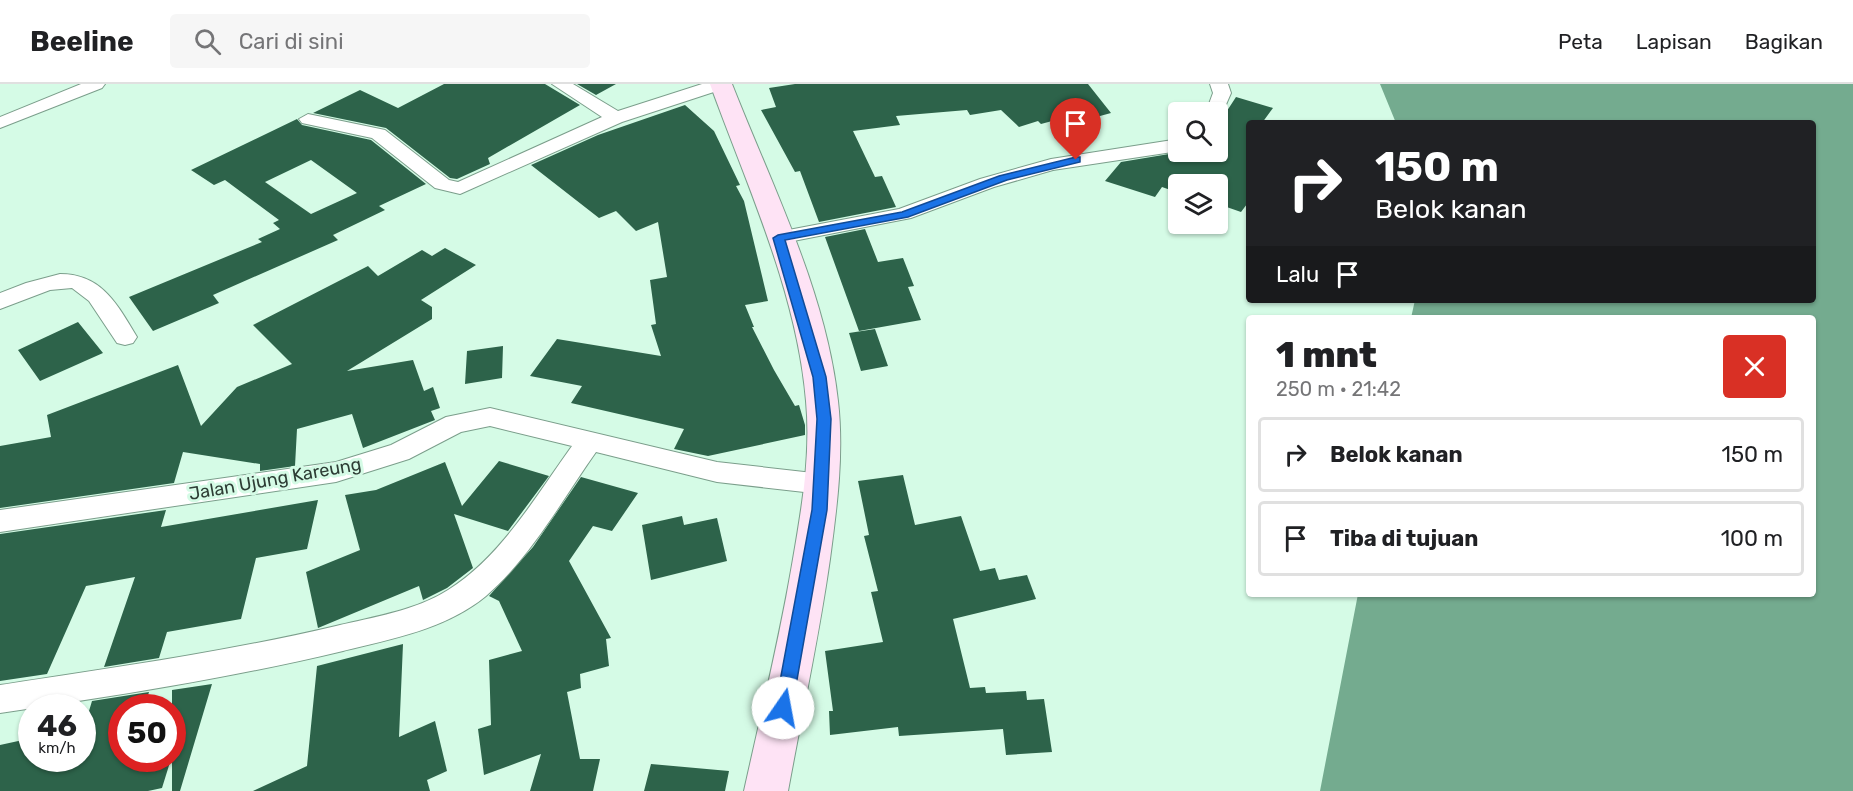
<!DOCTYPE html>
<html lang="id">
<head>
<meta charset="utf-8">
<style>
	body { margin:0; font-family:Rubik,sans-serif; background:#f6f6f6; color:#202124; height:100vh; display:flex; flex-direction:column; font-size:22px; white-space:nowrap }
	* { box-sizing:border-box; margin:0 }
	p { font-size:20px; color:#757577 }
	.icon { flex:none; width:33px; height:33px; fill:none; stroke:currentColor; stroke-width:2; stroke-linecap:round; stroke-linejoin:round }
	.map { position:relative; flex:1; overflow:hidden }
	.sheet { position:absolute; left:1246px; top:231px; width:570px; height:282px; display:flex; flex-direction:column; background:#fff; border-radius:6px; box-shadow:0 2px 4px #0004 }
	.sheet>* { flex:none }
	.top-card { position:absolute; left:1246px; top:36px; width:570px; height:183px; border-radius:6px; box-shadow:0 2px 4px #0004; background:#202124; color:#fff; overflow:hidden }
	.controls { position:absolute; left:1168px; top:18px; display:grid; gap:12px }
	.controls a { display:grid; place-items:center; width:60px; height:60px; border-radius:6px; background:#fff; box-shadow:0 2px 4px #0004; font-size:30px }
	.speed { position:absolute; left:18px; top:610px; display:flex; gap:12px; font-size:30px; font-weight:700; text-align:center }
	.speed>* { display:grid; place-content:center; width:78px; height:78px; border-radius:50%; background:#fff; box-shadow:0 2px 4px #0004; line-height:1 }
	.speed small { font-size:15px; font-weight:400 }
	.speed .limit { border:9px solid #d22; background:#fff; color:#111 }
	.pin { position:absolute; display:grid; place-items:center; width:51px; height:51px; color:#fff; margin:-62px -26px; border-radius:50% 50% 50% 0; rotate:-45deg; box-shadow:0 0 6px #0007 }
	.pin .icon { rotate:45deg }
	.me { position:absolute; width:66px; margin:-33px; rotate:12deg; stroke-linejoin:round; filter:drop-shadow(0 0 4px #0008) }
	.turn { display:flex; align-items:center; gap:21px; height:126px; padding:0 30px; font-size:27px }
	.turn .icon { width:78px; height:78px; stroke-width:2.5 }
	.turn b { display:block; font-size:42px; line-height:51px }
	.then { display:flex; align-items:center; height:57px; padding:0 30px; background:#0003; gap:12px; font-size:22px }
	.round { display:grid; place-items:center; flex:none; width:63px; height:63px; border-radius:6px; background:#f6f6f6 }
	.headline { display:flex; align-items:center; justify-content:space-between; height:102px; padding:0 30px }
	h1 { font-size:36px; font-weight:800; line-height:45px }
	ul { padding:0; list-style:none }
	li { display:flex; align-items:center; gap:18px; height:75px; margin:0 12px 9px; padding:0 18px; border:3px solid #e0e0e0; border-radius:6px }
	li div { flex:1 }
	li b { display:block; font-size:22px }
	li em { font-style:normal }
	header { display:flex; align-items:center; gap:36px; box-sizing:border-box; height:84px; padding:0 30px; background:#fff; border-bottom:2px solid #e0e0e0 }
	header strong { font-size:28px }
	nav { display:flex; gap:33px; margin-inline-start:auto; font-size:21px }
	.search { width:420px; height:54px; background:#f6f6f6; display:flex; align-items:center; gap:15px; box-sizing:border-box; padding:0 21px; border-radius:6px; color:#757577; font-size:22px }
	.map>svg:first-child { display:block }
	.water { fill:#74ab8f }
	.building { fill:#2d634a; fill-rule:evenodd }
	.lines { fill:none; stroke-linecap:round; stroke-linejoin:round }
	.street-casing { stroke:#7b9e8b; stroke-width:2 }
	.secondary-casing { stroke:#7b9e8b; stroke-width:2 }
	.street { fill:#fff; fill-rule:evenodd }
	.secondary { fill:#fee3f5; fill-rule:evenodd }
	.route { fill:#1a73e8; stroke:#114b97; stroke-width:1.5 }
	.labels { text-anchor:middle; stroke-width:6; stroke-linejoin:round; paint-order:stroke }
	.street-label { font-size:18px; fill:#2e3d35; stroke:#d5fbe6 }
</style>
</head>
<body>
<header>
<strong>Beeline</strong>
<div class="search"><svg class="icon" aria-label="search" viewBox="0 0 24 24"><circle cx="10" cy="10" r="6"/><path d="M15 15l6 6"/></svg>Cari di sini</div>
<nav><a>Peta</a><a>Lapisan</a><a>Bagikan</a></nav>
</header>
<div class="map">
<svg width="1853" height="707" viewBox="0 0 1853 707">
	<rect width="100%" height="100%" fill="#d5fbe6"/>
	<path class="water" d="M 1380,0 L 1853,0 L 1853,707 L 1320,707 L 1358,510 L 1814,510 L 1814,234 L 1411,234 L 1415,216 L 1814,216 L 1814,39 L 1396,39 Z"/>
	<path class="building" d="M 444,0 L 545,0 L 580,21 L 488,74 L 490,80 L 457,95 L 450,94 L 386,44 L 313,29 L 360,6 L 398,24 Z
		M 577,0 L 616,0 L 596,11 Z
		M 795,0 L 1088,0 L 1111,29 L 1089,35 L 1082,29 L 1078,30 L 1041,40 L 1038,37 L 1019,43 L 1001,26 L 970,31 L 967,26 L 896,32 L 900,41 L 853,47 L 875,93 L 882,92 L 896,123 L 819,138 L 800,87 L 795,88 L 761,26 L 776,23 L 769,4 Z
		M 1236,13 L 1273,24 L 1262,39 L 1250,39 L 1250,116 L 1241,128 L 1218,120 L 1218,100 L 1179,100 L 1179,109 L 1162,103 L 1155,113 L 1105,97 L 1121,78 L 1181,68 L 1218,68 L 1218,35 L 1223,33 Z
		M 685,21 L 714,47 L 740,101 L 736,102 L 744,117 L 768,217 L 745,221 L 754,243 L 752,243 L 774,286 L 795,322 L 799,321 L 805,341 L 805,351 L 708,372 L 674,365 L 684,345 L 571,319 L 582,302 L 530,292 L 557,255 L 661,272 L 651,241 L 656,240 L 650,196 L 667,193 L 658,138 L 636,147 L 616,127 L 599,134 L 531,81 L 598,51 Z
		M 297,35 L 302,41 L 371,56 L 426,100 L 379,122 L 385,126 L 333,151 L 338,156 L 213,211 L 219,219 L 153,247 L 129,213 L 262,158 L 258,155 L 280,145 L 273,139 L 279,136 L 225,96 L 214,101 L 191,86 ZM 311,76 L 357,109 L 311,130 L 265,98 Z
		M 865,145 L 878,178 L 903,174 L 914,202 L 908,203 L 921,236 L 859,247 L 825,153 Z
		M 445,164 L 476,181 L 421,216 L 432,223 L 432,235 L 347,287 L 413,276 L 424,307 L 433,303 L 440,324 L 431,327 L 435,336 L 363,364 L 352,330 L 297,345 L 295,382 L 260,387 L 260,380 L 183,368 L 174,399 L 0,424 L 0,362 L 51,353 L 47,331 L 178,281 L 201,342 L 237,303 L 292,280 L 253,241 L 368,182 L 378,192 L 422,166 L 432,172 Z
		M 78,238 L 103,269 L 40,297 L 18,266 Z
		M 875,245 L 888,282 L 861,287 L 849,249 Z
		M 503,262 L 502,294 L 465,300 L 467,267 Z
		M 499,377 L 549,392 L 508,447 L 454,430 L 473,484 L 447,504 L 423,516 L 419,502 L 318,544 L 306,488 L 360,466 L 345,411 L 376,406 L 445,378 L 462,422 Z
		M 903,391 L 915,441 L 961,432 L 980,487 L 995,484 L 999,496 L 1027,491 L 1036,515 L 953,535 L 970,604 L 985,603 L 986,609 L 1026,607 L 1027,616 L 1044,615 L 1052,668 L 1006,671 L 1003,645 L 899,652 L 898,643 L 830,651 L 829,627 L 833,627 L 825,567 L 883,558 L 871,508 L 878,507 L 864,452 L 869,451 L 858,397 Z
		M 581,393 L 638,409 L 612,447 L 593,442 L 569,477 L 611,554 L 606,555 L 609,582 L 580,590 L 581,604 L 567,608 L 580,675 L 600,675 L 593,707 L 530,707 L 541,670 L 484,691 L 478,645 L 491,641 L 489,576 L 522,567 L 499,517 L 489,512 L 533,463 Z
		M 318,416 L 307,465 L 256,474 L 241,535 L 167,548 L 159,574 L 104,583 L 135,493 L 86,502 L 47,590 L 0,597 L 0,450 L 166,426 L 161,443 Z
		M 682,432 L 684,441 L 717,434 L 727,477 L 651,496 L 642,441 Z
		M 403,560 L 399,653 L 435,637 L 447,687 L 427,696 L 430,707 L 253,707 L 307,682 L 317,582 Z
		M 212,600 L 180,707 L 172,707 L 172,606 Z
		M 149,608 L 144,624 L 122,624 L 122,675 L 171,675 L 162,704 L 148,707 L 0,707 L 0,661 L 32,654 L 32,675 L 82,675 L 82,628 L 89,627 L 92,617 Z
		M 651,680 L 729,687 L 725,707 L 644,707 Z"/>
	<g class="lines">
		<g class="street-casing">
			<path id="street" d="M 81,0 L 105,0 L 102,4 L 0,44 L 0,33 Z
				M 552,0 L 573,0 L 618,27 L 702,0 L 729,0 L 726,4 L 622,38 L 460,110 L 435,104 L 372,54 L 302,39 L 299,35 L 308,30 L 385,46 L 449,96 L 458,98 L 602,33 Z
				M 1210,0 L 1228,0 L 1231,9 L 1221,32 L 1218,33 L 1218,28 L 1206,28 L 1213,9 Z
				M 1179,55 L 1179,67 L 1053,86 L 994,103 L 911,134 L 778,160 L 771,159 L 768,154 L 771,149 L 778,148 L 899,125 L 980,95 L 1051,75 Z
				M 60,190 C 102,190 117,220 137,253 L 133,259 L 125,261 L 117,259 L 89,217 L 72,204 L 50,206 L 0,225 L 0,209 L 26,199 Z
				M 490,324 L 717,378 L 822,390 L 831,393 L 835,400 L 831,407 L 822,410 L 717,398 L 596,368 C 562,416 531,473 486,512 C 446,545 392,555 343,567 C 230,594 114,612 0,629 L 0,601 C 112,584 225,568 336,542 C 373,533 415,527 448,506 C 501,473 536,412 572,362 L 490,342 L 461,348 L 409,375 L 336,398 L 0,448 L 0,426 L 336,378 L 391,361 L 446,333 Z"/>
		</g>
		<g class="secondary-casing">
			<path id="secondary" d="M 710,0 L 732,0 C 772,102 826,207 838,317 C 844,370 837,423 830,475 C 819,553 802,630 788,707 L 744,707 C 761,630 780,553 793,475 C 802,423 811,370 806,317 C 797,208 747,102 710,0 Z"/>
		</g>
		<use href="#street" class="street"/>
		<use href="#secondary" class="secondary"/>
	</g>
	<path class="route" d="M 1076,73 L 1080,73 L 1080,78 L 1007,96 L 908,133 L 785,156 L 826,293 L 831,335 L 827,426 L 792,624 L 789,629 L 783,632 L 777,629 L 775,624 L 812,426 L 817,335 L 813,293 L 773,154 L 778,151 L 902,128 L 999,92 Z"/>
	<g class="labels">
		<g class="street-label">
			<text transform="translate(275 395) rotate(-10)" y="6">Jalan Ujung Kareung</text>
		</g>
	</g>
</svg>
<div class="controls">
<a><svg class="icon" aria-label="search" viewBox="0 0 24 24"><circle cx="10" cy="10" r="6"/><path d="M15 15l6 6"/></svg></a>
<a><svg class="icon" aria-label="layers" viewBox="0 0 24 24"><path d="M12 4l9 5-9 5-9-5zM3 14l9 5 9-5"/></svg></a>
</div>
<div class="speed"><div>46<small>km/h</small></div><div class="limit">50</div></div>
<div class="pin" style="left:1076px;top:76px;background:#d93025"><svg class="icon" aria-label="arrive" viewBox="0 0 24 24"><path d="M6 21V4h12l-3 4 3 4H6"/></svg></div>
<svg class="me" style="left:783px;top:624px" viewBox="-20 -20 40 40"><circle r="19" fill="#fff"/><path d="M0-13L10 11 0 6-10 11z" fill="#1a73e8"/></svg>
<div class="top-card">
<div class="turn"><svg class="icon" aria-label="right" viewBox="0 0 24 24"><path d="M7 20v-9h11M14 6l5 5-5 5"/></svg><div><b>150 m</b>Belok kanan</div></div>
<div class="then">Lalu<svg class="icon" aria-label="arrive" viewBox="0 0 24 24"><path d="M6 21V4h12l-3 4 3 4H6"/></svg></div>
</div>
<section class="sheet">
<div class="headline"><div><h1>1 mnt</h1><p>250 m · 21:42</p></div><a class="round" style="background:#d93025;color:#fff"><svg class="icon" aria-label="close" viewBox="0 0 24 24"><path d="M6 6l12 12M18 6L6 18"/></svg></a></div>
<ul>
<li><svg class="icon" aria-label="right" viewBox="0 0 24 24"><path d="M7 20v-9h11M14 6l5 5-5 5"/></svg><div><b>Belok kanan</b></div><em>150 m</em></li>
<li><svg class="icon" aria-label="arrive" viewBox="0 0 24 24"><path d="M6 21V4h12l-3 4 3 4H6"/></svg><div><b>Tiba di tujuan</b></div><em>100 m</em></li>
</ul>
</section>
</div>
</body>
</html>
